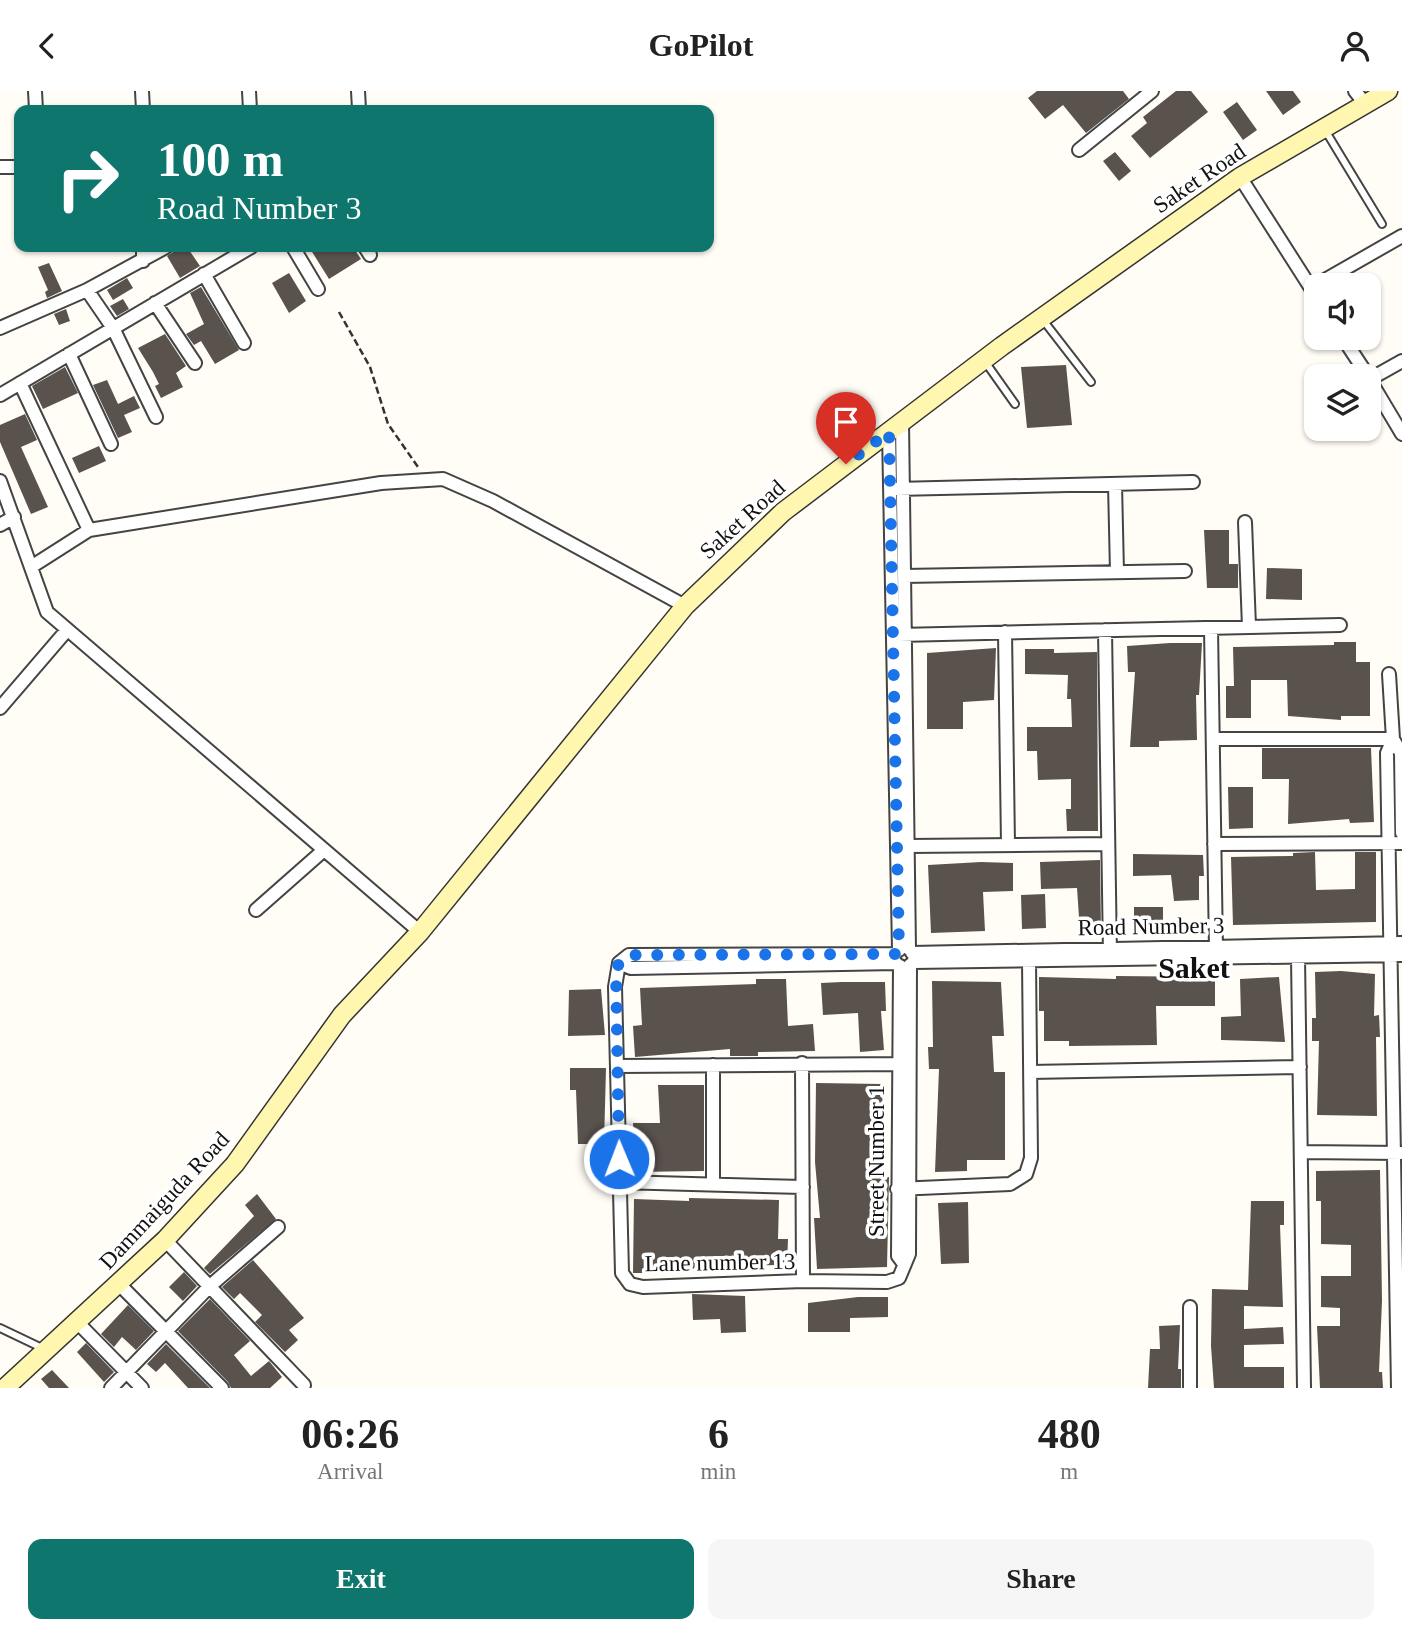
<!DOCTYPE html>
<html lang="en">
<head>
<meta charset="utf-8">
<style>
	body { margin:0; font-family:"Times New Roman",serif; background:#f6f6f6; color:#222; height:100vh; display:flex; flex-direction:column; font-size:26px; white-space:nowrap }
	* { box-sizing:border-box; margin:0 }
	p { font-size:23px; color:#767676 }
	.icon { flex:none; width:38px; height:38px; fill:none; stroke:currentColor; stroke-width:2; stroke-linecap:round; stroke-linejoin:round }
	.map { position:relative; height:1297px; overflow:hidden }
	.details { display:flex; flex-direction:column; background:#fff; flex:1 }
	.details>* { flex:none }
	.hud { position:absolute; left:14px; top:14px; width:700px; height:147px; border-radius:14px; box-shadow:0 2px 5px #0004; background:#0f766e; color:#fff; overflow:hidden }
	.buttons { position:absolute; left:1304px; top:182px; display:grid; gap:14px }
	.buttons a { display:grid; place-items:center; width:77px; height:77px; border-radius:14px; background:#fff; box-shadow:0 2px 5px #0004; font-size:35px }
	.pin { position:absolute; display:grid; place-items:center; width:60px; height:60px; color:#fff; margin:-72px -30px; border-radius:50% 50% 50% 0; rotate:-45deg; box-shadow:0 0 7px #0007 }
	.pin .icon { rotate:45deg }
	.me { position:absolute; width:77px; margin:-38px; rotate:359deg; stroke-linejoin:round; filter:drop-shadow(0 0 5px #0008) }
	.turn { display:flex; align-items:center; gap:24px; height:147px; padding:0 28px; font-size:32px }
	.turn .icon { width:91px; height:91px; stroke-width:2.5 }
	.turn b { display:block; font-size:49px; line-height:60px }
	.eta { display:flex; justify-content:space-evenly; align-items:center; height:119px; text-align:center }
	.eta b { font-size:42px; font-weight:800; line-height:49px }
	.button { display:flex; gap:14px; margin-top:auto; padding:14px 28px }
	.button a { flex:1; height:80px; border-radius:14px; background:#0f766e; color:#fff; font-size:28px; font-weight:800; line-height:80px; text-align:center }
	.button a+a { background:#f6f6f6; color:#222 }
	header { display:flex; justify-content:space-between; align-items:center; height:91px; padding:0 28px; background:#fff; font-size:32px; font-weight:800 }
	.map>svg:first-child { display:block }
	.building { fill:#5a524d }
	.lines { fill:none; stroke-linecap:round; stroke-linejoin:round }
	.lane-casing { stroke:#444; stroke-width:10 }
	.street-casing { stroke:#444; stroke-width:16 }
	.secondary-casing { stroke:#333; stroke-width:21 }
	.path { stroke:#333; stroke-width:2.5; stroke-dasharray:7 3.5; stroke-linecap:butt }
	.lane { stroke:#fff; stroke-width:6 }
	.street { stroke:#fff; stroke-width:12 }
	.secondary { stroke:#fff6b0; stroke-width:18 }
	.route { stroke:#1a73e8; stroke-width:12; stroke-dasharray:0 21.6 }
	.labels { text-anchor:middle; stroke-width:7; stroke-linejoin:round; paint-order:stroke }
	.street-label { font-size:23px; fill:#111; stroke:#fff }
	.district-label { font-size:30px; font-weight:bold; fill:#111; stroke:#fff }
</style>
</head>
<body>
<header><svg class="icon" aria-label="back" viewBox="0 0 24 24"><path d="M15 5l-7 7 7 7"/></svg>GoPilot<svg class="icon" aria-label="person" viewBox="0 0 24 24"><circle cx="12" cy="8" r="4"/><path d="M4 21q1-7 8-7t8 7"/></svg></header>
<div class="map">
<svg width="1402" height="1297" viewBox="0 0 1402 1297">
	<rect width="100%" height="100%" fill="#fffdf5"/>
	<path class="building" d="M 1037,0 L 1123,0 L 1129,8 L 1086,42 L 1063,14 L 1045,28 L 1028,7 Z
		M 1176,0 L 1191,0 L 1208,21 L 1150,67 L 1131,45 L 1147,32 L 1143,26 Z
		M 1266,0 L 1293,0 L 1301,11 L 1283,24 Z
		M 1237,11 L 1257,39 L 1243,49 L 1223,21 Z
		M 1115,61 L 1131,80 L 1119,90 L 1103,70 Z
		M 181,156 L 187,156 L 200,175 L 180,187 L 167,165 Z
		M 309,156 L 353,156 L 361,168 L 329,188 Z
		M 49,172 L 62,200 L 47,207 L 45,201 L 48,199 L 38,176 Z
		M 289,182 L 306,210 L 289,222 L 272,192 Z
		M 127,187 L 133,197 L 113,209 L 107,199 Z
		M 201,196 L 239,259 L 215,273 L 201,250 L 194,254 L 186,243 L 204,233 L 190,202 Z
		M 123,208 L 129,218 L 117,225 L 110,215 Z
		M 66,218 L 70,230 L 59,234 L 54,223 Z
		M 165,243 L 186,275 L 176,282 L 183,296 L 161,307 L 155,295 L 159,293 L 153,281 L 138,257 Z
		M 1066,274 L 1072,334 L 1027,337 L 1021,276 Z
		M 65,276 L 78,302 L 43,318 L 32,295 Z
		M 107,289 L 118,313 L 134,305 L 140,317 L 124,324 L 132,341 L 118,347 L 93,294 Z
		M 25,323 L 37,349 L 21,356 L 48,416 L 31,423 L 0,351 L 0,334 Z
		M 99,355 L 106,370 L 79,382 L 72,367 Z
		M 1204,439 L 1229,439 L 1229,473 L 1238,473 L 1238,497 L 1207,497 Z
		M 1267,477 L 1302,478 L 1302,509 L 1266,508 Z
		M 1334,551 L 1356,551 L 1356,571 L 1370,571 L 1370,625 L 1341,625 L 1341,629 L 1288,625 L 1287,589 L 1251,589 L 1251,627 L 1226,627 L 1226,595 L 1234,595 L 1233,556 L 1334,554 Z
		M 1170,552 L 1202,552 L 1199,604 L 1196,604 L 1197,649 L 1159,650 L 1159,656 L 1130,656 L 1135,581 L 1128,581 L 1127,555 Z
		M 996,557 L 994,609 L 963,611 L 963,638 L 927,638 L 927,562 Z
		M 1025,558 L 1054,558 L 1054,562 L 1097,561 L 1098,740 L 1067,740 L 1066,718 L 1071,718 L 1071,688 L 1038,689 L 1037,660 L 1027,660 L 1027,636 L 1072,636 L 1071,608 L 1067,608 L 1068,584 L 1025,583 Z
		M 1262,657 L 1371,657 L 1374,731 L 1350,732 L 1349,728 L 1288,733 L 1289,688 L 1262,688 Z
		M 1228,696 L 1253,696 L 1253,737 L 1229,738 Z
		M 1315,761 L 1316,799 L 1355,798 L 1355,761 L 1376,761 L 1376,831 L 1233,834 L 1231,766 L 1293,765 L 1293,762 Z
		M 1133,763 L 1203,764 L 1204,785 L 1199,785 L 1199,809 L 1174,810 L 1171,784 L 1133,785 Z
		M 1100,769 L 1101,840 L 1080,841 L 1077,797 L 1041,798 L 1040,771 Z
		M 981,771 L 1013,772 L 1013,800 L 983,801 L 985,840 L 931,842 L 928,774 Z
		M 1045,803 L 1046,837 L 1022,838 L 1021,804 Z
		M 1134,816 L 1163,816 L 1163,835 L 1134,836 Z
		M 1341,880 L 1375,883 L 1374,925 L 1379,924 L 1380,946 L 1376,946 L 1377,1025 L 1317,1024 L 1319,950 L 1312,950 L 1312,927 L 1316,927 L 1315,881 Z
		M 1116,885 L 1215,886 L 1215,915 L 1156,915 L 1157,954 L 1069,955 L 1069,950 L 1044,950 L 1044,920 L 1039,920 L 1039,886 L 1116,888 Z
		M 1279,886 L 1285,951 L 1221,949 L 1221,926 L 1241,925 L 1240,888 Z
		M 756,888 L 786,888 L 788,935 L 813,933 L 815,960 L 758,961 L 758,965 L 730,965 L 730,958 L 635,966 L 633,935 L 642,934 L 640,897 L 756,893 Z
		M 932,890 L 1001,891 L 1004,945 L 992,945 L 994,981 L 1005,981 L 1005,1069 L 967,1069 L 967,1080 L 935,1081 L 939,978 L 929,978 L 928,956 L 933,956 Z
		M 842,891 L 885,891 L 886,920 L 881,920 L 884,959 L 860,961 L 858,922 L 823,924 L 821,892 Z
		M 601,898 L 605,944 L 568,945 L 569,899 Z
		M 570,977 L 606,977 L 604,1053 L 578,1053 L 576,999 L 570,999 Z
		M 816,992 L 882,993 L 884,1086 L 889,1086 L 887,1176 L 817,1178 L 814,1127 L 820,1127 L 815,1071 Z
		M 658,994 L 704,994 L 704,1080 L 634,1081 L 633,1032 L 660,1032 Z
		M 1380,1079 L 1382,1210 L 1379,1281 L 1382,1281 L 1383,1297 L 1320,1297 L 1317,1235 L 1340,1235 L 1340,1217 L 1321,1216 L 1321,1185 L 1351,1185 L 1351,1154 L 1321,1153 L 1321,1110 L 1316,1110 L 1316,1080 Z
		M 257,1103 L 276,1128 L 210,1183 L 204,1177 L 254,1125 L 245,1114 Z
		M 689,1107 L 779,1109 L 778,1148 L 788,1148 L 787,1174 L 709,1175 L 709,1179 L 656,1175 L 656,1182 L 633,1182 L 634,1108 L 689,1110 Z
		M 1251,1110 L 1284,1110 L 1284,1134 L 1280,1134 L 1283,1216 L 1244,1215 L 1244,1238 L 1283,1236 L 1284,1253 L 1244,1254 L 1244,1276 L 1284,1276 L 1284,1297 L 1214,1297 L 1211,1255 L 1212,1198 L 1248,1199 Z
		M 968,1111 L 969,1172 L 941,1173 L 938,1112 Z
		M 253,1169 L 304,1227 L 289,1239 L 298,1249 L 285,1261 L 255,1231 L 262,1224 L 240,1202 L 234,1208 L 222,1196 Z
		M 184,1181 L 197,1195 L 183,1210 L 169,1196 Z
		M 692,1203 L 745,1205 L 746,1241 L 721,1242 L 720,1228 L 693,1229 Z
		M 858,1206 L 888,1206 L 888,1226 L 850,1227 L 850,1241 L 808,1241 L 808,1212 Z
		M 210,1208 L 250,1250 L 234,1264 L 251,1285 L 269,1270 L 282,1286 L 270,1297 L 231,1297 L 228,1291 L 178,1240 Z
		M 128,1214 L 154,1240 L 136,1259 L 122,1246 L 114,1256 L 101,1243 Z
		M 1180,1234 L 1178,1278 L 1181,1278 L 1181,1297 L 1148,1297 L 1150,1258 L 1160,1258 L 1159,1235 Z
		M 86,1252 L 114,1281 L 104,1291 L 77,1261 Z
		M 166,1253 L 210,1297 L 188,1297 L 165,1272 L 156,1281 L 147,1273 Z
		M 52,1279 L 69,1297 L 49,1297 L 41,1288 Z"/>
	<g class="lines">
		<g class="lane-casing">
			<path id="lane" d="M 1325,39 L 1382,133
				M 1043,229 L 1091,291
				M 986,272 L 1015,313
				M 0,1237 L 42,1257"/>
		</g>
		<g class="street-casing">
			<path id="street" d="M 35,0 L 36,19
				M 142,0 L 143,19
				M 249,0 L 250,19
				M 358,0 L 359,18
				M 1355,0 L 1366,14
				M 1079,59 L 1152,0
				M 0,76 L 19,76
				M 1240,86 L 1316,205
				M 293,156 L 318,198
				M 365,156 L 370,164
				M 143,170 L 143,156
				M 204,183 L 244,252
				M 1311,197 L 1402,145
				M 87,199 L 113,237 L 156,326
				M 155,212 L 195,272
				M 0,237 L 87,199 L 166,156
				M 1343,247 L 1368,285
				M 69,263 L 111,353
				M 1368,286 L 1402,343
				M 1370,288 L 1402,270
				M 20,292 L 89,439
				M 0,304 L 251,156
				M 902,331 L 909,858
				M 889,341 L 899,859
				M 0,390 L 47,521 L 420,841
				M 1115,393 L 1117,481
				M 896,398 L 1193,391
				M 1245,431 L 1249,536
				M 0,434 L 14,426
				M 31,476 L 89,439 L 381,392 L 443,388 L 493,410 L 685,515
				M 904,485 L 1185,480
				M 1211,537 L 1216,860
				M 1105,539 L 1110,864
				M 1005,541 L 1008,754
				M 899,544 L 1340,534
				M 0,617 L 67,539
				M 1213,648 L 1393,648 L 1389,583
				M 1214,753 L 1402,752
				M 909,755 L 1107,753
				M 256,819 L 324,759
				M 912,862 L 1402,852
				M 1298,866 L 1304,1297
				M 913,871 L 1402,864
				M 619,872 L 615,896 L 622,1182 L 630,1193 L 643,1196 L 803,1190 L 887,1191 L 899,1187 L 909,1163 L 910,874
				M 619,872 L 629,864 L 895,863
				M 619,872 L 631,877 L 896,872
				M 900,875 L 898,1165 L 904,1173
				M 802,972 L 803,1190
				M 618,975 L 904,973
				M 1030,981 L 1300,976
				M 1301,1061 L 1402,1062
				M 619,1091 L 803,1096
				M 713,1094 L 713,974
				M 897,1098 L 1010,1093 L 1026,1083 L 1031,1067 L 1029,870
				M 165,1149 L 304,1294
				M 119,1193 L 222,1297
				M 1190,1216 L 1190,1297
				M 78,1232 L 142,1297
				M 111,1297 L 210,1195 L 278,1136
				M 1398,1297 L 1387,662 L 1393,648 L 1401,662 L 1402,742"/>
		</g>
		<g class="secondary-casing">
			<path id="secondary" d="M 5,1297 L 165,1149 L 235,1073 L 342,924 L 420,841 L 685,515 L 783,421 L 1002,255 L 1240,86 L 1388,0"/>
		</g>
		<path class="path" d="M 339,221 L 370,276 L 388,333 L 418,376"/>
		<use href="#lane" class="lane"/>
		<use href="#street" class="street"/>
		<use href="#secondary" class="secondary"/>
	</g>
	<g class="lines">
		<path class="route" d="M 619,1068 L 616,880 L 619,872 L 629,864 L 895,863 L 899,859 L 889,341 L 846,373"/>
	</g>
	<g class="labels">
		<g class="street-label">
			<text transform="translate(1199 87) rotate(-34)" y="8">Saket Road</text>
			<text transform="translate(742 428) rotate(-42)" y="8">Saket Road</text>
			<text transform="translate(1151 835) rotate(-1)" y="8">Road Number 3</text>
			<text transform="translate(876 1070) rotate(-90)" y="8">Street Number 1</text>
			<text transform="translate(164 1109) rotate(-47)" y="8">Dammaiguda Road</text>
			<text transform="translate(720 1171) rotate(-1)" y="8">Lane number 13</text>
		</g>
		<g class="district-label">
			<text x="1194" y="887">Saket</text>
		</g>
	</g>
</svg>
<div class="buttons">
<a><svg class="icon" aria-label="sound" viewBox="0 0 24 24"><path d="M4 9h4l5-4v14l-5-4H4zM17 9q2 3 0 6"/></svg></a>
<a><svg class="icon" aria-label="layers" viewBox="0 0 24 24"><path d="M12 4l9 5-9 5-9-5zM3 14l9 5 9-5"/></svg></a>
</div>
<div class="pin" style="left:846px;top:373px;background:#d93025"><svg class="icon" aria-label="arrive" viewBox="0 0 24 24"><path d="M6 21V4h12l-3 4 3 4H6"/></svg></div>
<svg class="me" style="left:619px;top:1068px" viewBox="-20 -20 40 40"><circle r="17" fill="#1a73e8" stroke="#fff" stroke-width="3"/><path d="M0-11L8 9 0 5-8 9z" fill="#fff"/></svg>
<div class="hud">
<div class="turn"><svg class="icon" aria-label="right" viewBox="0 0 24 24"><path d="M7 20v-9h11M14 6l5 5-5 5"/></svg><div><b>100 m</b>Road Number 3</div></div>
</div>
</div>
<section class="details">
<div class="eta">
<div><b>06:26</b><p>Arrival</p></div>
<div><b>6</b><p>min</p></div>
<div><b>480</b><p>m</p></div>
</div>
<div class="button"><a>Exit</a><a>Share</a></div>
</section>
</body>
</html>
